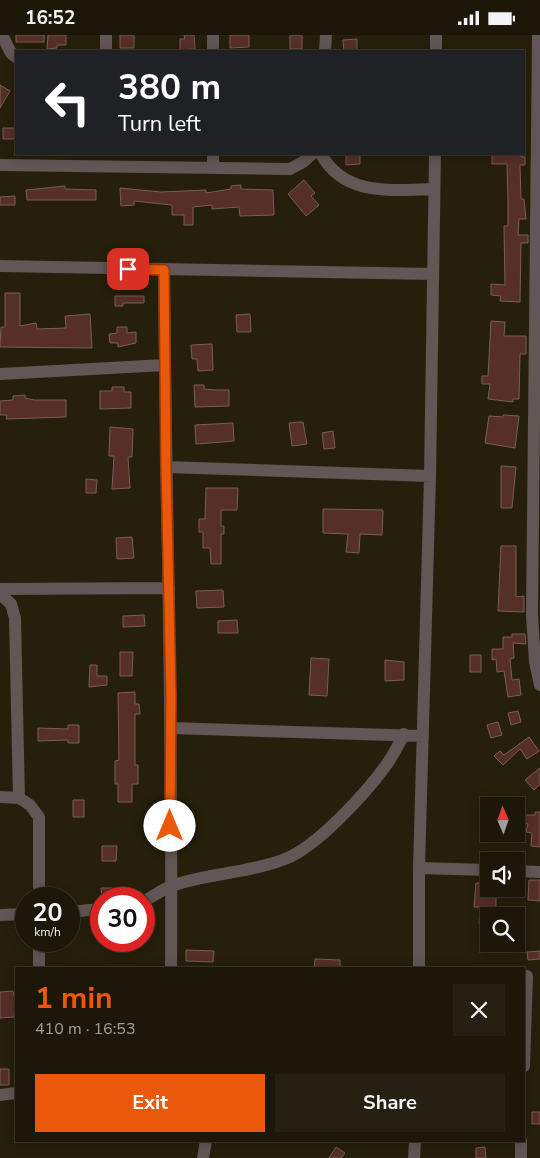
<!DOCTYPE html>
<html lang="en">
<head>
<meta charset="utf-8">
<style>
	body { margin:0; font-family:"Nunito Sans",sans-serif; background:#252012; color:#f1f3f6; height:100vh; display:flex; flex-direction:column; font-size:19px; white-space:nowrap }
	* { box-sizing:border-box; margin:0 }
	p { font-size:16px; color:#a09f9c }
	.icon { flex:none; width:28px; height:28px; fill:none; stroke:currentColor; stroke-width:2; stroke-linecap:round; stroke-linejoin:round }
	.map { position:relative; flex:1; overflow:hidden }
	.side { position:absolute; left:15px; top:932px; width:510px; height:175px; display:flex; flex-direction:column; background:#1c1708; border-radius:0px; box-shadow:0 2px 12px #0003,0 0 0 1px #3a3629 }
	.side>* { flex:none }
	.banner { position:absolute; left:15px; top:15px; width:510px; height:105px; border-radius:0px; box-shadow:0 2px 12px #0003,0 0 0 1px #3a3629; background:#202124; color:#fff; overflow:hidden }
	.needle { width:32px; rotate:358deg }
	.fabs { position:absolute; left:480px; top:762px; display:grid; gap:10px }
	.fabs a { display:grid; place-items:center; width:45px; height:45px; border-radius:0px; background:#1c1708; box-shadow:0 2px 12px #0003,0 0 0 1px #3a3629; font-size:25px }
	.speed { position:absolute; left:15px; top:852px; display:flex; gap:10px; font-size:25px; font-weight:700; text-align:center }
	.speed>* { display:grid; place-content:center; width:65px; height:65px; border-radius:50%; background:#1c1708; box-shadow:0 2px 12px #0003,0 0 0 1px #3a3629; line-height:1 }
	.speed small { font-size:12px; font-weight:400 }
	.speed .limit { border:8px solid #d22; background:#fff; color:#111 }
	.pin { position:absolute; display:grid; place-items:center; width:42px; height:42px; color:#fff; margin:-21px; border-radius:10px; box-shadow:0 2px 8px #0006 }
	.me { position:absolute; width:55px; margin:-28px; rotate:0deg; stroke-linejoin:round; filter:drop-shadow(0 0 4px #0008) }
	.turn { display:flex; align-items:center; gap:18px; height:105px; padding:0 20px; font-size:22px }
	.turn .icon { width:65px; height:65px; stroke-width:2.5 }
	.turn b { display:block; font-size:35px; line-height:42px }
	.round { display:grid; place-items:center; flex:none; width:52px; height:52px; border-radius:0px; background:#252012 }
	.overview { display:flex; align-items:center; justify-content:space-between; height:85px; padding:0 20px }
	h1 { font-size:30px; font-weight:700; line-height:38px; color:#ea580c }
	.primary-button { display:flex; gap:10px; margin-top:auto; padding:10px 20px }
	.primary-button a { flex:1; height:58px; border-radius:0px; background:#ea580c; color:#fff; font-size:20px; font-weight:700; line-height:58px; text-align:center }
	.primary-button a+a { background:#252012; color:#f1f3f6 }
	.status { display:flex; justify-content:space-between; align-items:center; height:35px; padding:0 25px; background:#1c1708; direction:ltr }
	.status svg { height:14px; fill:currentColor }
	.map>svg:first-child { display:block }
	.building { fill:#562f27; stroke:#785e59 }
	.lines { fill:none; stroke-linecap:round; stroke-linejoin:round }
	.minor { stroke:#625656; stroke-width:12 }
	.route-casing { stroke:#983908; stroke-width:12 }
	.route { stroke:#ea580c; stroke-width:9 }
</style>
</head>
<body>
<div class="status"><b>16:52</b><svg viewBox="0 0 49 12"><path d="M0 12V9h3v3zM5 12V6h3v6zM10 12V3h3v9zM15 12V0h3v12zM26 1h20v11H26zM47 4h2v5h-2z"/></svg></div>
<div class="map">
<svg width="540" height="1123" viewBox="0 0 540 1123">
	<rect width="100%" height="100%" fill="#261f0b"/>
	<path class="building" d="M 16,0 L 44,0 L 44,7 L 16,7 Z
		M 48,0 L 66,0 L 66,10 L 57,10 L 57,13 L 47,14 Z
		M 120,0 L 134,0 L 134,13 L 120,13 Z
		M 184,0 L 194,0 L 195,14 L 180,15 L 180,4 L 185,4 Z
		M 230,0 L 249,0 L 249,12 L 230,13 Z
		M 290,0 L 302,0 L 302,14 L 290,14 Z
		M 357,4 L 357,16 L 344,16 L 343,5 Z
		M 0,50 L 10,56 L 0,73 Z
		M 3,93 L 16,93 L 16,104 L 3,104 Z
		M 346,119 L 360,119 L 360,129 L 346,130 Z
		M 492,119 L 521,119 L 521,122 L 525,122 L 525,130 L 520,130 L 521,164 L 524,164 L 526,184 L 519,184 L 518,200 L 528,200 L 528,208 L 521,208 L 520,267 L 500,266 L 501,261 L 491,260 L 491,249 L 505,250 L 504,191 L 508,191 L 508,164 L 507,129 L 492,129 Z
		M 304,145 L 315,158 L 311,161 L 319,170 L 306,181 L 288,159 Z
		M 241,150 L 241,154 L 273,155 L 274,180 L 240,181 L 239,172 L 212,174 L 212,170 L 193,172 L 193,190 L 184,190 L 184,180 L 172,180 L 172,170 L 134,166 L 134,170 L 121,171 L 120,153 L 161,157 L 206,155 L 206,158 L 231,154 L 231,151 Z
		M 65,151 L 65,154 L 96,155 L 96,165 L 27,165 L 26,155 Z
		M 15,161 L 15,170 L 0,170 L 0,162 Z
		M 5,258 L 20,258 L 20,291 L 36,288 L 37,294 L 66,293 L 65,281 L 90,279 L 92,313 L 0,312 L 1,292 L 5,292 Z
		M 115,261 L 144,261 L 144,268 L 123,268 L 123,271 L 115,271 Z
		M 250,279 L 251,297 L 237,297 L 236,280 Z
		M 491,286 L 505,287 L 504,301 L 526,301 L 526,319 L 520,319 L 519,364 L 513,364 L 513,367 L 488,364 L 490,349 L 482,349 L 482,341 L 488,341 Z
		M 117,292 L 127,292 L 127,298 L 136,297 L 136,308 L 118,312 L 118,308 L 110,308 L 109,299 L 117,298 Z
		M 212,309 L 213,335 L 198,336 L 197,324 L 192,324 L 191,310 Z
		M 194,350 L 204,350 L 204,354 L 215,355 L 229,355 L 229,371 L 195,372 Z
		M 112,352 L 124,352 L 124,357 L 131,357 L 131,373 L 100,374 L 100,356 L 112,356 Z
		M 25,360 L 25,363 L 34,365 L 66,365 L 66,382 L 6,384 L 7,380 L 0,380 L 0,366 L 13,365 L 13,361 Z
		M 503,380 L 519,381 L 515,413 L 485,408 L 489,381 L 503,382 Z
		M 299,387 L 303,387 L 307,409 L 292,411 L 289,388 Z
		M 233,388 L 234,406 L 196,409 L 195,390 Z
		M 110,392 L 133,394 L 132,422 L 128,422 L 130,453 L 112,454 L 114,421 L 109,421 Z
		M 333,396 L 335,413 L 324,414 L 322,398 Z
		M 501,431 L 516,432 L 512,473 L 501,473 Z
		M 86,444 L 97,445 L 96,458 L 86,458 Z
		M 206,453 L 238,453 L 237,475 L 221,475 L 221,491 L 224,491 L 224,499 L 221,499 L 221,529 L 211,529 L 210,513 L 203,513 L 203,497 L 199,497 L 199,484 L 205,484 Z
		M 323,474 L 383,475 L 382,500 L 360,499 L 359,518 L 346,517 L 348,499 L 323,498 Z
		M 132,502 L 134,523 L 117,524 L 116,503 Z
		M 501,511 L 516,511 L 516,562 L 524,561 L 524,577 L 498,576 Z
		M 223,555 L 224,572 L 197,573 L 196,556 Z
		M 144,580 L 145,591 L 123,592 L 123,581 Z
		M 237,585 L 238,598 L 218,598 L 218,586 Z
		M 512,599 L 525,599 L 526,609 L 513,608 L 514,623 L 510,624 L 512,645 L 519,644 L 521,660 L 508,662 L 504,636 L 497,637 L 496,624 L 492,625 L 492,614 L 503,614 L 503,602 L 512,602 Z
		M 120,617 L 133,617 L 132,641 L 120,641 Z
		M 470,620 L 481,620 L 481,637 L 470,637 Z
		M 311,623 L 329,624 L 327,661 L 309,660 Z
		M 385,625 L 404,627 L 404,645 L 385,646 Z
		M 90,630 L 97,630 L 97,641 L 107,641 L 107,650 L 89,652 Z
		M 135,657 L 135,669 L 139,669 L 140,679 L 135,679 L 135,730 L 138,730 L 138,749 L 132,749 L 132,767 L 118,767 L 118,749 L 115,749 L 115,726 L 119,725 L 118,658 Z
		M 518,676 L 521,687 L 511,690 L 508,678 Z
		M 498,687 L 502,700 L 491,703 L 487,690 Z
		M 68,690 L 79,690 L 79,708 L 68,708 L 68,705 L 38,706 L 38,693 L 68,694 Z
		M 529,702 L 539,716 L 527,724 L 520,714 L 503,730 L 494,721 L 500,716 L 504,720 Z
		M 540,733 L 540,749 L 534,755 L 525,745 Z
		M 73,765 L 84,765 L 84,782 L 73,782 Z
		M 535,777 L 540,777 L 540,812 L 531,811 L 532,798 L 526,797 L 528,789 L 516,788 L 516,780 L 535,780 Z
		M 102,811 L 117,811 L 116,826 L 102,826 Z
		M 529,845 L 540,845 L 540,866 L 528,865 Z
		M 489,847 L 489,854 L 496,856 L 496,872 L 489,872 L 489,889 L 479,889 L 480,872 L 474,872 L 476,848 Z
		M 101,853 L 112,853 L 113,864 L 102,864 Z
		M 186,915 L 214,916 L 213,927 L 186,926 Z
		M 540,916 L 540,924 L 528,925 L 527,917 Z
		M 315,924 L 340,925 L 340,934 L 314,934 Z
		M 13,956 L 14,961 L 16,960 L 14,982 L 0,983 L 0,957 Z
		M 0,1034 L 9,1034 L 9,1050 L 0,1050 Z
		M 532,1077 L 540,1077 L 540,1089 L 532,1089 Z
		M 336,1112 L 345,1118 L 341,1123 L 329,1123 Z
		M 485,1112 L 486,1123 L 476,1123 L 476,1113 Z"/>
	<g class="lines">
		<path class="minor" d="M 2,0 L 11,18 L 16,22
			M 213,0 L 213,16
			M 538,0 L 532,580 L 535,627 L 540,650
			M 106,16 L 106,0
			M 325,16 L 326,0
			M 436,16 L 436,0
			M 213,119 L 213,133
			M 321,119 C 345,162 391,155 434,154
			M 0,130 L 290,134 L 303,127 L 312,119
			M 0,231 L 433,239
			M 164,235 C 166,468 173,701 171,934
			M 0,339 L 165,330
			M 166,432 L 430,441
			M 0,554 L 169,553
			M 0,559 L 11,569 L 15,583 L 19,763
			M 171,693 L 423,701
			M 0,762 L 19,763 L 30,770 L 39,782 L 39,864
			M 419,833 L 489,835
			M 516,836 L 540,837
			M 144,866 C 154,861 164,853 174,850 C 210,838 249,838 285,824 C 317,812 367,757 387,729 C 394,719 399,709 404,699
			M 69,877 L 101,874
			M 0,880 L 26,879
			M 39,934 L 39,906
			M 419,934 L 419,833 L 430,441 L 435,119
			M 524,1031 L 527,941
			M 0,1060 L 16,1058
			M 203,1123 L 206,1106
			M 414,1123 L 415,1106
			M 521,1123 L 521,1106"/>
	</g>
	<g class="lines">
		<g class="route-casing">
			<path id="route" d="M 128,234 L 164,235 L 166,432 L 171,660 L 170,791"/>
		</g>
		<use href="#route" class="route"/>
	</g>
</svg>
<div class="fabs">
<a><svg class="needle" viewBox="-14 -14 28 28"><path d="M0-13l5 13h-10z" fill="#e53935"/><path d="M0 13l5-13h-10z" fill="#a09f9c"/></svg></a>
<a><svg class="icon" aria-label="sound" viewBox="0 0 24 24"><path d="M4 9h4l5-4v14l-5-4H4zM17 9q2 3 0 6"/></svg></a>
<a><svg class="icon" aria-label="search" viewBox="0 0 24 24"><circle cx="10" cy="10" r="6"/><path d="M15 15l6 6"/></svg></a>
</div>
<div class="speed"><div>20<small>km/h</small></div><div class="limit">30</div></div>
<div class="pin" style="left:128px;top:234px;background:#d93025"><svg class="icon" aria-label="arrive" viewBox="0 0 24 24"><path d="M6 21V4h12l-3 4 3 4H6"/></svg></div>
<svg class="me" style="left:170px;top:791px" viewBox="-20 -20 40 40"><circle r="19" fill="#fff"/><path d="M0-13L10 11 0 6-10 11z" fill="#ea580c"/></svg>
<div class="banner">
<div class="turn"><svg class="icon" aria-label="left" viewBox="0 0 24 24"><path d="M17 20v-9H6M10 6l-5 5 5 5"/></svg><div><b>380 m</b>Turn left</div></div>
</div>
<section class="side">
<div class="overview"><div><h1>1 min</h1><p>410 m · 16:53</p></div><a class="round"><svg class="icon" aria-label="close" viewBox="0 0 24 24"><path d="M6 6l12 12M18 6L6 18"/></svg></a></div>
<div class="primary-button"><a>Exit</a><a>Share</a></div>
</section>
</div>
</body>
</html>
